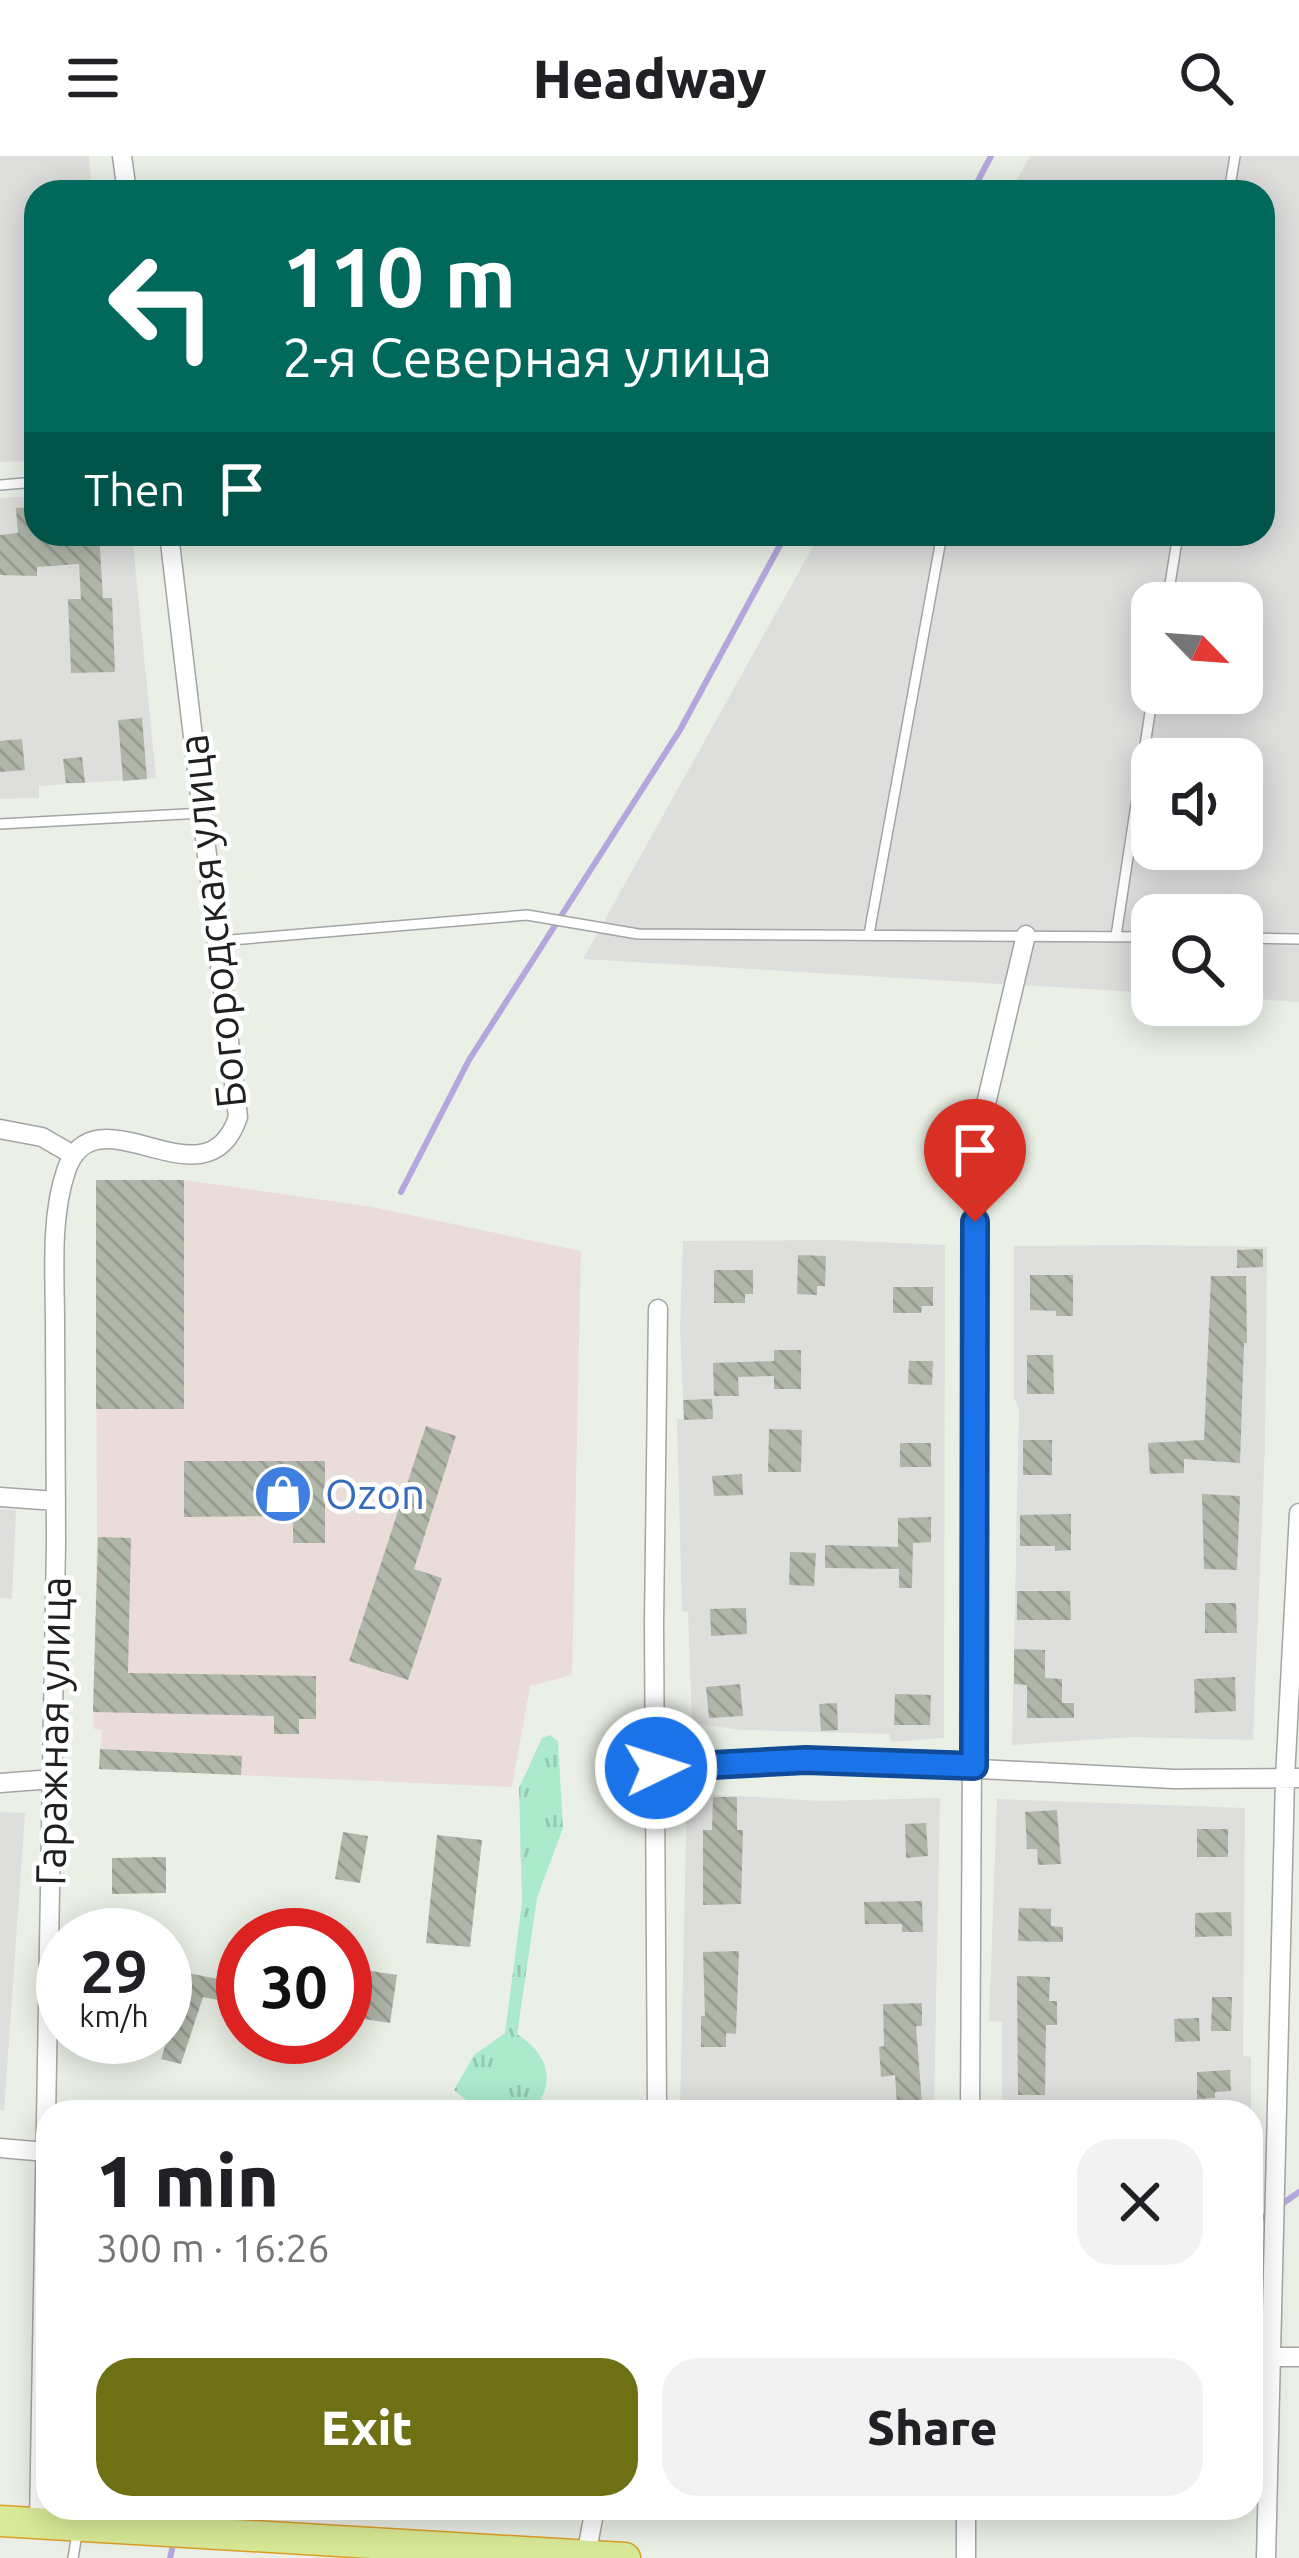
<!DOCTYPE html>
<html lang="en">
<head>
<meta charset="utf-8">
<style>
	body { margin:0; font-family:Ubuntu,sans-serif; background:#f2f2f2; color:#202124; height:100vh; display:flex; flex-direction:column; font-size:45px; white-space:nowrap }
	* { box-sizing:border-box; margin:0 }
	p { font-size:39px; color:#757577 }
	.icon { flex:none; width:66px; height:66px; fill:none; stroke:currentColor; stroke-width:2; stroke-linecap:round; stroke-linejoin:round }
	.map { position:relative; flex:1; overflow:hidden }
	.details { position:absolute; left:36px; top:1944px; width:1227px; height:420px; display:flex; flex-direction:column; background:#fff; border-radius:36px; box-shadow:0 6px 30px #0003 }
	.details>* { flex:none }
	.top-card { position:absolute; left:24px; top:24px; width:1251px; height:366px; border-radius:36px; box-shadow:0 6px 30px #0003; background:#00695c; color:#fff; overflow:hidden }
	.needle { width:78px; rotate:115deg }
	.tools { position:absolute; left:1131px; top:426px; display:grid; gap:24px }
	.tools a { display:grid; place-items:center; width:132px; height:132px; border-radius:24px; background:#fff; box-shadow:0 6px 30px #0003; font-size:60px }
	.speed { position:absolute; left:36px; top:1752px; display:flex; gap:24px; font-size:60px; font-weight:700; text-align:center }
	.speed>* { display:grid; place-content:center; width:156px; height:156px; border-radius:50%; background:#fff; box-shadow:0 6px 30px #0003; line-height:1 }
	.speed small { font-size:30px; font-weight:400 }
	.speed .limit { border:18px solid #d22; background:#fff; color:#111 }
	.pin { position:absolute; display:grid; place-items:center; width:102px; height:102px; color:#fff; margin:-123px -51px; border-radius:50% 50% 50% 0; rotate:-45deg; box-shadow:0 0 12px #0007 }
	.pin .icon { rotate:45deg }
	.me { position:absolute; width:132px; margin:-66px; rotate:86deg; stroke-linejoin:round; filter:drop-shadow(0 0 9px #0008) }
	.turn { display:flex; align-items:center; gap:42px; height:252px; padding:0 60px; font-size:54px }
	.turn .icon { width:156px; height:156px; stroke-width:2.5 }
	.turn b { display:block; font-size:84px; line-height:102px }
	.then { display:flex; align-items:center; height:114px; padding:0 60px; background:#0003; gap:24px; font-size:45px }
	.round { display:grid; place-items:center; flex:none; width:126px; height:126px; border-radius:36px; background:#f2f2f2 }
	.head { display:flex; align-items:center; justify-content:space-between; height:204px; padding:0 60px }
	h1 { font-size:72px; font-weight:800; line-height:90px }
	.primary-button { display:flex; gap:24px; margin-top:auto; padding:24px 60px }
	.primary-button a { flex:1; height:138px; border-radius:36px; background:#6e7014; color:#fff; font-size:48px; font-weight:800; line-height:138px; text-align:center }
	.primary-button a+a { background:#f2f2f2; color:#202124 }
	header { display:flex; justify-content:space-between; align-items:center; height:156px; padding:0 60px; background:#fff; font-size:54px; font-weight:800 }
	.map>svg:first-child { display:block }
	.residential { fill:#dededd; fill-rule:evenodd }
	.industrial { fill:#eadcd8 }
	.grass { fill:url(#grass-tufts) }
	.lines { fill:none; stroke-linecap:round; stroke-linejoin:round }
	.stream { stroke:#b4a7de; stroke-width:6 }
	.building { fill:url(#building-back-hatch) }
	.service-casing { stroke:#a4a4a4; stroke-width:12 }
	.minor-casing { stroke:#a4a4a4; stroke-width:21 }
	.trunk-casing { stroke:#dc9f26; stroke-width:33 }
	.service { stroke:#fff; stroke-width:9 }
	.minor { stroke:#fff; stroke-width:18 }
	.trunk { stroke:#d8ea97; stroke-width:30 }
	.route-casing { stroke:#114b97; stroke-width:30 }
	.route { stroke:#1a73e8; stroke-width:21 }
	.labels { text-anchor:middle; stroke-width:9; stroke-linejoin:round; paint-order:stroke }
	.street-label { font-size:42px; fill:#202020; stroke:#fff }
	.shop-label { font-size:42px; fill:#366cbe; stroke:#fff; text-anchor:start }
</style>
</head>
<body>
<header><svg class="icon" aria-label="menu" viewBox="0 0 24 24"><path d="M4 6h16M4 12h16M4 18h16"/></svg>Headway<svg class="icon" aria-label="search" viewBox="0 0 24 24"><circle cx="10" cy="10" r="6"/><path d="M15 15l6 6"/></svg></header>
<div class="map">
<svg width="1299" height="2402" viewBox="0 0 1299 2402">
	<defs>
		<pattern id="grass-tufts" width="24" height="20" patternUnits="userSpaceOnUse" patternTransform="scale(3)"><rect width="24" height="20" fill="#aceacc"/><path d="M3 7l-1-3M5 7V3M7 7l1-3M15 17l-1-3M17 17v-4M19 17l1-3" fill="none" stroke="#94c8af"/></pattern>
		<pattern id="building-back-hatch" width="6" height="6" patternUnits="userSpaceOnUse" patternTransform="scale(3)"><rect width="6" height="6" fill="#b0b6a8"/><path d="M-1 5l2 2M0 0l6 6M5-1l2 2" fill="none" stroke="#979c90"/></pattern>
	</defs>
	<rect width="100%" height="100%" fill="#eaf0e6"/>
	<path class="residential" d="M 0,0 L 89,0 L 92,36 L 36,36 L 36,305 L 0,306 Z
		M 1030,0 L 1299,0 L 1299,846 L 1242,842 L 1242,759 L 1152,759 L 1152,837 L 583,803 L 820,378 L 1263,378 L 1263,36 L 1010,36 ZM 1152,447 L 1242,447 L 1242,537 L 1152,537 ZM 1152,603 L 1242,603 L 1242,693 L 1152,693 Z
		M 36,340 L 36,378 L 132,378 L 156,622 L 39,630 L 39,642 L 0,643 L 0,342 Z
		M 832,1084 L 945,1089 L 944,1582 L 892,1586 L 889,1578 L 741,1574 L 692,1567 L 688,1456 L 682,1455 L 677,1263 L 684,1263 L 680,1173 L 683,1085 Z
		M 1146,1089 L 1267,1091 L 1265,1289 L 1253,1584 L 1131,1581 L 1012,1589 L 1019,1254 L 1014,1241 L 1014,1090 Z
		M 0,1353 L 16,1354 L 12,1443 L 0,1442 Z
		M 687,1637 L 822,1645 L 940,1642 L 934,1956 L 680,1956 Z
		M 997,1643 L 1245,1652 L 1243,1900 L 1251,1901 L 1251,2037 L 1251,1956 L 1002,1956 L 1002,1866 L 989,1865 Z
		M 0,1656 L 25,1657 L 4,1955 L 0,1954 Z"/>
	<path class="industrial" d="M 96,1024 L 184,1024 L 372,1051 L 581,1095 L 572,1519 L 530,1530 L 512,1631 L 99,1613 L 102,1574 L 94,1573 L 93,1556 L 97,1381 Z"/>
	<path class="grass" d="M 550,1579 L 558,1585 L 563,1672 L 537,1742 L 517,1878 C 548,1898 557,1925 533,1956 L 480,1956 L 454,1934 L 474,1899 L 505,1877 L 522,1747 L 519,1632 L 542,1582 Z"/>
	<g class="lines">
		<path class="stream" d="M 972,36 L 991,0
			M 401,1036 L 469,904 L 680,574 L 786,378
			M 1251,2070 L 1299,2036
			M 170,2402 L 174,2385"/>
	</g>
	<path class="building" d="M 33,351 L 36,378 L 99,378 L 103,442 L 112,442 L 115,516 L 71,517 L 68,443 L 81,443 L 79,408 L 37,411 L 37,420 L 0,419 L 0,379 L 18,377 L 16,352 Z
		M 142,562 L 147,623 L 123,625 L 118,564 Z
		M 22,583 L 25,614 L 0,616 L 0,585 Z
		M 82,601 L 85,627 L 66,627 L 63,603 Z
		M 96,1024 L 184,1024 L 184,1253 L 96,1253 Z
		M 1263,1093 L 1263,1111 L 1237,1112 L 1237,1094 Z
		M 798,1099 L 826,1100 L 825,1130 L 817,1130 L 817,1139 L 797,1138 Z
		M 714,1114 L 753,1114 L 753,1138 L 745,1138 L 745,1147 L 714,1147 Z
		M 1030,1119 L 1073,1119 L 1073,1160 L 1056,1160 L 1056,1155 L 1030,1154 Z
		M 1211,1120 L 1246,1120 L 1247,1187 L 1244,1187 L 1240,1307 L 1184,1303 L 1184,1317 L 1150,1318 L 1148,1287 L 1204,1284 Z
		M 893,1131 L 933,1131 L 933,1150 L 922,1150 L 921,1157 L 893,1157 Z
		M 774,1194 L 801,1194 L 801,1233 L 774,1233 L 774,1220 L 738,1221 L 739,1240 L 714,1240 L 713,1207 L 774,1205 Z
		M 1027,1199 L 1053,1199 L 1054,1238 L 1027,1238 Z
		M 909,1205 L 933,1205 L 932,1229 L 908,1228 Z
		M 712,1243 L 713,1263 L 684,1264 L 683,1244 Z
		M 426,1270 L 456,1280 L 414,1413 L 442,1422 L 408,1524 L 349,1505 Z
		M 769,1273 L 802,1274 L 801,1316 L 768,1316 Z
		M 1023,1284 L 1052,1284 L 1052,1319 L 1023,1319 Z
		M 900,1287 L 931,1287 L 931,1311 L 900,1311 Z
		M 184,1305 L 325,1305 L 325,1387 L 293,1387 L 293,1360 L 184,1361 Z
		M 742,1318 L 743,1339 L 714,1340 L 712,1320 Z
		M 1202,1338 L 1240,1340 L 1237,1414 L 1204,1413 Z
		M 1071,1358 L 1071,1394 L 1055,1395 L 1055,1390 L 1020,1390 L 1020,1359 Z
		M 931,1361 L 931,1386 L 913,1387 L 912,1432 L 899,1432 L 899,1413 L 825,1412 L 825,1389 L 898,1391 L 898,1362 Z
		M 98,1381 L 131,1382 L 128,1517 L 316,1520 L 316,1563 L 299,1563 L 299,1578 L 274,1578 L 274,1560 L 93,1556 Z
		M 790,1396 L 816,1397 L 814,1430 L 789,1429 Z
		M 1017,1435 L 1070,1435 L 1071,1464 L 1017,1464 Z
		M 1205,1447 L 1236,1447 L 1237,1477 L 1205,1477 Z
		M 746,1452 L 747,1478 L 711,1480 L 710,1453 Z
		M 1014,1493 L 1045,1494 L 1045,1522 L 1062,1523 L 1062,1547 L 1074,1547 L 1074,1562 L 1027,1562 L 1027,1529 L 1014,1528 Z
		M 1235,1521 L 1236,1555 L 1195,1557 L 1194,1523 Z
		M 740,1528 L 743,1560 L 709,1562 L 706,1531 Z
		M 895,1538 L 931,1539 L 930,1569 L 894,1569 Z
		M 837,1547 L 838,1574 L 821,1575 L 819,1548 Z
		M 100,1593 L 242,1600 L 241,1619 L 99,1613 Z
		M 713,1641 L 737,1641 L 737,1674 L 743,1674 L 741,1748 L 703,1749 L 703,1674 L 712,1674 Z
		M 1057,1654 L 1061,1708 L 1038,1709 L 1037,1693 L 1027,1693 L 1025,1656 Z
		M 926,1667 L 928,1700 L 906,1702 L 905,1668 Z
		M 1197,1673 L 1228,1673 L 1228,1701 L 1197,1701 Z
		M 343,1676 L 368,1680 L 360,1727 L 335,1723 Z
		M 437,1679 L 482,1684 L 470,1791 L 426,1787 Z
		M 166,1701 L 166,1737 L 112,1738 L 112,1702 Z
		M 922,1745 L 923,1776 L 902,1776 L 902,1768 L 865,1768 L 864,1746 Z
		M 1019,1752 L 1051,1753 L 1051,1770 L 1063,1771 L 1063,1786 L 1018,1785 Z
		M 1231,1756 L 1232,1780 L 1195,1781 L 1195,1757 Z
		M 739,1795 L 736,1878 L 726,1877 L 726,1891 L 701,1891 L 701,1860 L 705,1860 L 703,1796 Z
		M 345,1811 L 397,1819 L 390,1867 L 345,1860 Z
		M 188,1817 L 243,1828 L 243,1849 L 203,1841 L 181,1908 L 161,1903 Z
		M 1017,1820 L 1050,1821 L 1049,1845 L 1057,1845 L 1057,1869 L 1046,1869 L 1045,1939 L 1018,1939 Z
		M 1212,1841 L 1232,1841 L 1231,1875 L 1211,1875 Z
		M 922,1847 L 922,1870 L 916,1870 L 922,1948 L 897,1950 L 895,1919 L 881,1921 L 879,1891 L 884,1890 L 883,1848 Z
		M 1199,1862 L 1200,1885 L 1175,1886 L 1174,1863 Z
		M 1230,1914 L 1231,1935 L 1215,1936 L 1215,1942 L 1197,1943 L 1197,1916 Z"/>
	<g class="lines">
		<g class="service-casing">
			<path id="service" d="M 1229,36 L 1235,0
				M 0,329 L 36,326
				M 1167,447 L 1178,378
				M 0,668 L 203,657
				M 869,778 L 942,378
				M 1116,780 L 1153,537
				M 1242,782 L 1299,783
				M 219,785 L 527,759 L 638,778 L 1152,781
				M 196,1956 L 197,1956
				M 73,2402 L 77,2378"/>
		</g>
		<g class="minor-casing">
			<path id="minor" d="M 122,0 L 127,36
				M 0,973 L 42,981 L 73,999
				M 0,1341 L 56,1345
				M 656,1612 L 806,1604 L 1174,1623 L 1299,1622
				M 0,1627 L 53,1623
				M 657,1956 L 654,1468 L 658,1153
				M 970,1956 L 975,1066 L 985,952 L 1026,779
				M 0,1992 L 46,1996
				M 1271,2201 L 1299,2201
				M 39,2369 C 44,2042 51,1714 56,1387 C 56,1314 56,1241 55,1169 C 55,1119 50,1062 66,1015 C 95,928 206,1057 238,961 L 169,378
				M 586,2400 L 595,2352
				M 966,2402 L 966,2352
				M 1266,2402 L 1285,1622 L 1299,1357"/>
		</g>
		<g class="trunk-casing">
			<path id="trunk" d="M 0,2365 L 625,2402"/>
		</g>
		<use href="#service" class="service"/>
		<use href="#minor" class="minor"/>
		<use href="#trunk" class="trunk"/>
	</g>
	<g class="lines">
		<g class="route-casing">
			<path id="route" d="M 656,1612 L 806,1604 L 974,1610 L 975,1066"/>
		</g>
		<use href="#route" class="route"/>
	</g>
	<defs>
		<g id="shop-disc" transform="scale(3)"><circle r="9.5" fill="#3f7fe0" stroke="#fff"/><path d="M-5-2.5h2.3a2.7 3.5 0 0 1 5.4 0H5L5.5 6h-11ZM-1.5-2.5h3a1.5 2.3 0 0 0-3 0Z" fill="#fff"/></g>
	</defs>
	<g fill-rule="evenodd">
		<use href="#shop-disc" x="283" y="1338"/>
	</g>
	<g class="labels">
		<g class="street-label">
			<text transform="translate(212 765) rotate(-96)" y="15">Богородская улица</text>
			<text transform="translate(53 1575) rotate(-89)" y="15">Гаражная улица</text>
		</g>
		<g class="shop-label">
			<text x="325" y="1353">Ozon</text>
		</g>
	</g>
</svg>
<div class="tools">
<a><svg class="needle" viewBox="-14 -14 28 28"><path d="M0-13l5 13h-10z" fill="#e53935"/><path d="M0 13l5-13h-10z" fill="#757577"/></svg></a>
<a><svg class="icon" aria-label="sound" viewBox="0 0 24 24"><path d="M4 9h4l5-4v14l-5-4H4zM17 9q2 3 0 6"/></svg></a>
<a><svg class="icon" aria-label="search" viewBox="0 0 24 24"><circle cx="10" cy="10" r="6"/><path d="M15 15l6 6"/></svg></a>
</div>
<div class="speed"><div>29<small>km/h</small></div><div class="limit">30</div></div>
<div class="pin" style="left:975px;top:1066px;background:#d93025"><svg class="icon" aria-label="arrive" viewBox="0 0 24 24"><path d="M6 21V4h12l-3 4 3 4H6"/></svg></div>
<svg class="me" style="left:656px;top:1612px" viewBox="-20 -20 40 40"><circle r="17" fill="#1a73e8" stroke="#fff" stroke-width="3"/><path d="M0-11L8 9 0 5-8 9z" fill="#fff"/></svg>
<div class="top-card">
<div class="turn"><svg class="icon" aria-label="left" viewBox="0 0 24 24"><path d="M17 20v-9H6M10 6l-5 5 5 5"/></svg><div><b>110 m</b>2-я Северная улица</div></div>
<div class="then">Then<svg class="icon" aria-label="arrive" viewBox="0 0 24 24"><path d="M6 21V4h12l-3 4 3 4H6"/></svg></div>
</div>
<section class="details">
<div class="head"><div><h1>1 min</h1><p>300 m · 16:26</p></div><a class="round"><svg class="icon" aria-label="close" viewBox="0 0 24 24"><path d="M6 6l12 12M18 6L6 18"/></svg></a></div>
<div class="primary-button"><a>Exit</a><a>Share</a></div>
</section>
</div>
</body>
</html>
